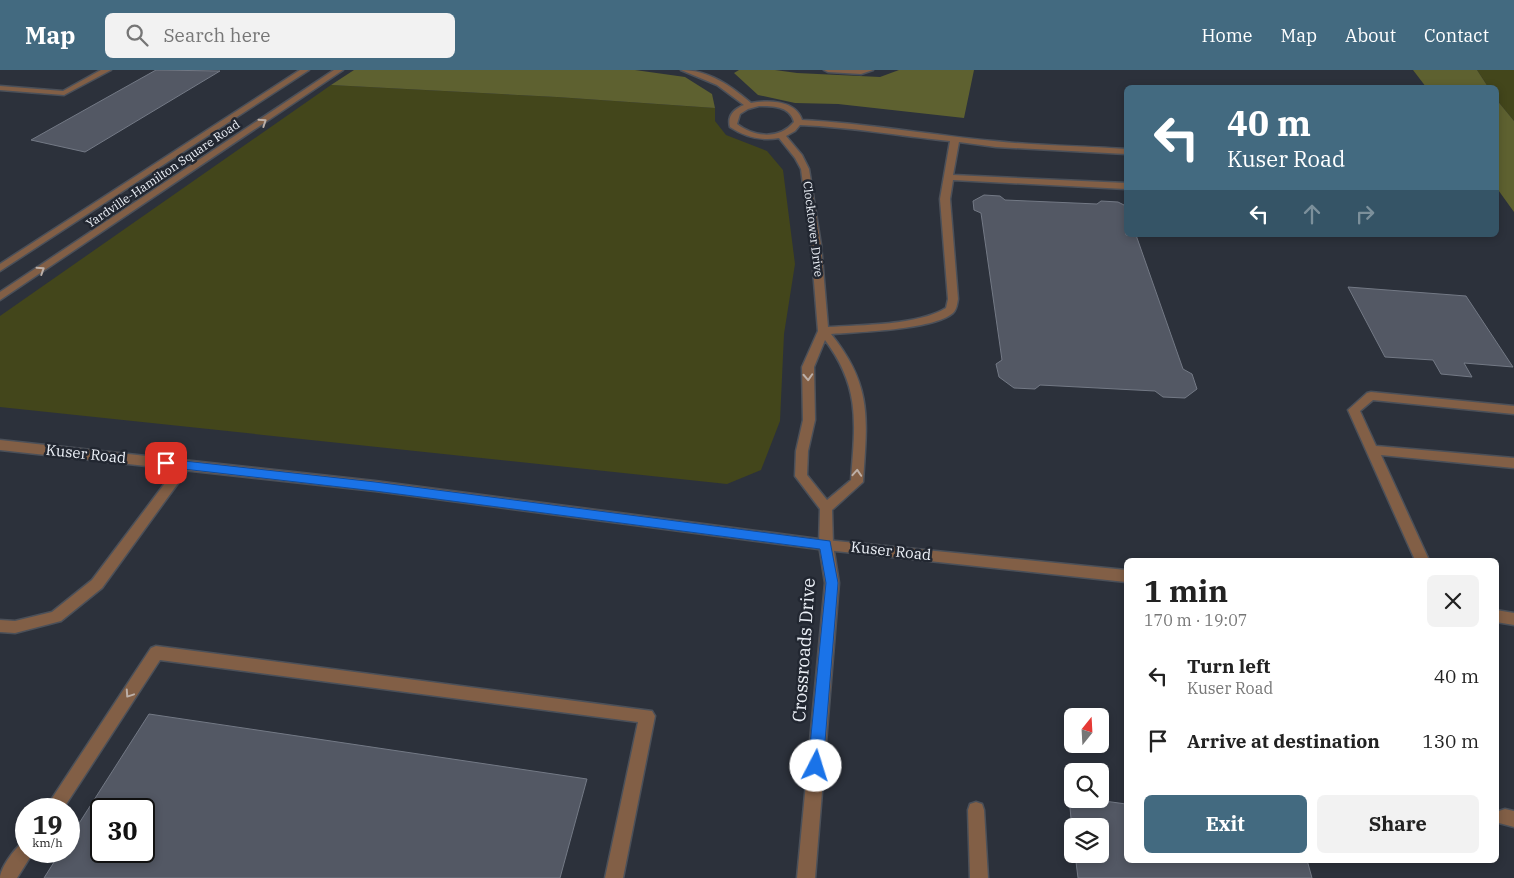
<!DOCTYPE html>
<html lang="en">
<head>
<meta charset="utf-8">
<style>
	body { margin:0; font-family:"IBM Plex Serif",serif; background:#f2f2f2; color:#222; height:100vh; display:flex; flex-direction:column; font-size:19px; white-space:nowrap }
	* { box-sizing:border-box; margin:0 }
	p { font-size:16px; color:#767676 }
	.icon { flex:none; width:28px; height:28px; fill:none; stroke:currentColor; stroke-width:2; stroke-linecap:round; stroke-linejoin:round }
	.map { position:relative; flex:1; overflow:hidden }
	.side { position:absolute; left:1124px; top:488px; width:375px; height:305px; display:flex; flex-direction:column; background:#fff; border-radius:8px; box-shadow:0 2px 8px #0003 }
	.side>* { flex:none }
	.banner { position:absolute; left:1124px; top:15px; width:375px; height:152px; border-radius:8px; box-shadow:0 2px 8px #0003; background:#436a80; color:#fff; overflow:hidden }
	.needle { width:32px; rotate:18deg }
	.tools { position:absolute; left:1064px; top:638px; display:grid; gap:10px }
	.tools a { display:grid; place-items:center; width:45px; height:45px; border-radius:8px; background:#fff; box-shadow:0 2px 8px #0003; font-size:25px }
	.speed { position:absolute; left:15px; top:728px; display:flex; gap:10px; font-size:25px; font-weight:700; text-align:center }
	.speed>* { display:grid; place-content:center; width:65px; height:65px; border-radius:50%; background:#fff; box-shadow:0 2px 8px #0003; line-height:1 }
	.speed small { font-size:12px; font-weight:400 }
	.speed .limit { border:2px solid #111; border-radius:8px; background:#fff; color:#111 }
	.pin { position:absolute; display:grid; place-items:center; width:42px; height:42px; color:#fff; margin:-21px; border-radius:10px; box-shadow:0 2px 8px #0006 }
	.me { position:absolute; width:55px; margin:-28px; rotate:5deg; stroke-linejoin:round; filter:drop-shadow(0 0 4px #0008) }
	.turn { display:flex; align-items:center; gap:18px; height:105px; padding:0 20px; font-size:22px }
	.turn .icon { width:65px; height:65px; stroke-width:2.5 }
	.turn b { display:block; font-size:35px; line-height:42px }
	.lanes { display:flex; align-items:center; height:48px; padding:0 20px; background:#0003; justify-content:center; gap:25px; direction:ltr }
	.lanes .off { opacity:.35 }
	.round { display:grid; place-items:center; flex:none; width:52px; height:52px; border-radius:8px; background:#f2f2f2 }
	.head { display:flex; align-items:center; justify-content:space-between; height:85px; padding:0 20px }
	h1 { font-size:30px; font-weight:700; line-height:38px }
	.button { display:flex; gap:10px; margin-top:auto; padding:10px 20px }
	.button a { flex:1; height:58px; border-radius:8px; background:#436a80; color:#fff; font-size:20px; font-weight:700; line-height:58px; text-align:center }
	.button a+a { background:#f2f2f2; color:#222 }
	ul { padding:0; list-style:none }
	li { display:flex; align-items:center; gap:15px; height:65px; padding:0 20px }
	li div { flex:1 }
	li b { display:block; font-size:19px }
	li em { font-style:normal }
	header { display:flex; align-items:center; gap:30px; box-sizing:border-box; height:70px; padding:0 25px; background:#436a80; color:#fff }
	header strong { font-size:24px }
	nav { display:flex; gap:28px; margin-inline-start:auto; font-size:18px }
	.search { width:350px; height:45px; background:#f2f2f2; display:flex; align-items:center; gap:12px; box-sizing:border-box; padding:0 18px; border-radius:8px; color:#767676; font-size:19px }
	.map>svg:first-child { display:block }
	.green { fill:#43461b }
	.forest { fill:#5e6130 }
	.building { fill:#535864; stroke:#737985; fill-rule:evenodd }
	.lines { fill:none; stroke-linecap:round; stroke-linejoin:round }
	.service-casing { stroke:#4b5059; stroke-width:3 }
	.minor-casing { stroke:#4b5059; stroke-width:3 }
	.tertiary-casing { stroke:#4b5059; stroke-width:3 }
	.service { fill:#825f46; fill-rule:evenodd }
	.minor { fill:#825f46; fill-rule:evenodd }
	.tertiary { fill:#825f46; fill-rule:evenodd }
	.oneway { stroke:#bcafa7 }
	.route { fill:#1a73e8; stroke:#114b97 }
	.labels { text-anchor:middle; stroke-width:5; stroke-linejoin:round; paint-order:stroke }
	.far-street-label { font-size:12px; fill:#ecf0f7; stroke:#222731 }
	.street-label { font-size:15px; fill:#ecf0f7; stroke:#222731 }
	.near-street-label { font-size:18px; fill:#ecf0f7; stroke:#222731 }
</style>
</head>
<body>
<header>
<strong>Map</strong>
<div class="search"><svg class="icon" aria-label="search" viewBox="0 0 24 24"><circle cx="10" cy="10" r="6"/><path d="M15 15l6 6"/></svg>Search here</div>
<nav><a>Home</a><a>Map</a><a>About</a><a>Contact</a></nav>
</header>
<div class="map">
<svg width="1514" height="808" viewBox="0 0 1514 808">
	<rect width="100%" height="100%" fill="#2c313b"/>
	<path class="green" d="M 1477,0 L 1514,0 L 1514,51 L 1496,29 L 1496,18 L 1488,17 Z
		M 331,15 L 557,27 L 715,38 L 715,51 L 726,65 L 767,81 L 783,100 L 795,194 L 784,264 L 780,351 L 761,400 L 727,414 L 0,337 L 0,246 Z"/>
	<path class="forest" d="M 354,0 L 635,0 L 685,7 L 712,24 L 715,38 L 557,27 L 331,15 Z
		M 739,0 L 775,0 L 797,3 L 880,7 L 899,0 L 974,0 L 964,48 L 838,34 L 795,33 L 758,25 L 734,3 Z
		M 1413,0 L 1477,0 L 1488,17 L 1426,17 Z
		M 1496,29 L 1514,51 L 1514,142 L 1496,117 Z"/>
	<path class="building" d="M 156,0 L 220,1 L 85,82 L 31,70 Z
		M 984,125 L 1000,126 L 1005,130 L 1097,134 L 1101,131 L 1118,132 L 1126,136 L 1126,165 L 1136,165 L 1183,299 L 1192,304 L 1197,319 L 1185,328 L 1163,327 L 1155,321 L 1040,315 L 1035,319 L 1014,318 L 999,307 L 996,294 L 1002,290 L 981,143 L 974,140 L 973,131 Z
		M 1348,217 L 1466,226 L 1513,297 L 1464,293 L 1472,307 L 1441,304 L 1433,290 L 1385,287 Z
		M 149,644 L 587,709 L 560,808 L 44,808 L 61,781 L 69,781 L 69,769 ZM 101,739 L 144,739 L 144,781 L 101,781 Z
		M 1069,726 L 1072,726 L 1072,729 L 1090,729 L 1126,734 L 1126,790 L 1307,790 L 1312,808 L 1078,808 L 1075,784 L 1100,784 L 1100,756 L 1072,756 L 1072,760 Z"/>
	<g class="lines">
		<g class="service-casing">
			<path id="service" d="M 681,0 C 709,0 731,16 751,33 C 767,30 796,30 802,50 C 866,53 930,65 994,71 C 1038,76 1082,76 1126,79 L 1126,84 L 996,77 L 959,72 L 953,105 L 1126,113 L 1126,119 L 953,110 L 950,129 L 958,229 C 957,234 957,239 953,243 C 933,260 858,262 831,264 C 873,316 867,349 863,412 L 832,440 L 833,475 L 831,479 L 826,480 L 821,479 L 819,475 L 820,439 L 795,406 L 796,381 L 803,350 L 802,297 L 818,261 L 811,175 L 801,99 L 795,88 L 779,68 C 761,71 745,67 730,57 C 727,46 734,39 744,35 L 717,15 ZM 759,36 C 773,36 790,36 794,52 C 779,70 754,67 737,54 L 740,44 L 748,39 ZM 800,55 C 851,57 900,66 950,71 L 940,129 L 948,229 L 946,238 C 919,255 861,255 828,257 L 821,175 L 809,99 L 802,85 L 786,66 L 795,61 ZM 825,270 C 861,318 855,354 851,410 L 827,430 L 807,405 L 808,381 L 815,350 L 814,297 Z
				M 824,0 L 873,0 L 861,4 L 828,2 Z
				M 1371,322 L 1514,336 L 1514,344 L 1373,330 L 1360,341 L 1376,376 L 1514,388 L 1514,398 L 1381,385 L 1429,490 L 1415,490 L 1348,340 L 1367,323 Z
				M 185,390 L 189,392 L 191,395 L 189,398 L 102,518 L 61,551 L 15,563 L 0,562 L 0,550 L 15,551 L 52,542 L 92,510 L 181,392 Z
				M 156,576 L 652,641 L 655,646 L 623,808 L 605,808 L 638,652 L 160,590 L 63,739 L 45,739 L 151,578 Z
				M 976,732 L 982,734 L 984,740 L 988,808 L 970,808 L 968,740 L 970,734 Z
				M 1505,739 L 1514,741 L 1514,757 L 1499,753 L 1497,747 L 1499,741 Z
				M 26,771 L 26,781 L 34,781 L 17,808 L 0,808 C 0,798 17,774 26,771 Z"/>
		</g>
		<g class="minor-casing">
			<path id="minor" d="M 101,0 L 111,0 L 64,25 L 0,20 L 0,16 L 63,21 Z
				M 826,470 L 831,471 L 833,475 L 839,513 L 815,808 L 797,808 L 825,513 L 819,475 L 821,471 Z"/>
		</g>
		<g class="tertiary-casing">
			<path id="tertiary" d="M 300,0 L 309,0 L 0,201 L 0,194 Z
				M 334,0 L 343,0 L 0,230 L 0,222 Z
				M 0,370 L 375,411 L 826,470 L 1126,500 L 1126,512 L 826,480 L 375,421 L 0,380 Z
				M 1496,540 L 1514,543 L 1514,555 L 1496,552 Z"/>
		</g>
		<use href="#service" class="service"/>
		<use href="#minor" class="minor"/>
		<use href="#tertiary" class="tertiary"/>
	</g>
	<defs><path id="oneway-chevron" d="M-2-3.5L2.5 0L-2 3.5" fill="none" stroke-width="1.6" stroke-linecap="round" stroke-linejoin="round" transform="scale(1.25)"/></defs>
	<g class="oneway">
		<use href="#oneway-chevron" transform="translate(263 52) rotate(-34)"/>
		<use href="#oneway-chevron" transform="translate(41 200) rotate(-33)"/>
		<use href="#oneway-chevron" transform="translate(808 307) rotate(87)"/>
		<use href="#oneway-chevron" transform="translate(857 403) rotate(-86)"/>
		<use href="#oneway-chevron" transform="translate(129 624) rotate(124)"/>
	</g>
	<path class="route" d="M 166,389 L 375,412 L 830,471 L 838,513 L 823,696 L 821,701 L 816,704 L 811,701 L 808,696 L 826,513 L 820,479 L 375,421 L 166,397 L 160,393 Z"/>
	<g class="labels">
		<g class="far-street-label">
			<text transform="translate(163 104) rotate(-34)" y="4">Yardville-Hamilton Square Road</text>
			<text transform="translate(813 159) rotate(83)" y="4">Clocktower Drive</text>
		</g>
		<g class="street-label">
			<text transform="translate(86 384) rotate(6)" y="5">Kuser Road</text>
			<text transform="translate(891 481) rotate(6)" y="5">Kuser Road</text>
		</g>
		<g class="near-street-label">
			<text transform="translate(804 580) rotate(-86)" y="6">Crossroads Drive</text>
		</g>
	</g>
</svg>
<div class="tools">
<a><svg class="needle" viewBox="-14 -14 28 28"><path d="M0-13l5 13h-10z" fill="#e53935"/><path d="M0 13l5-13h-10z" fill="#767676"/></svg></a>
<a><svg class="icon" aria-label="search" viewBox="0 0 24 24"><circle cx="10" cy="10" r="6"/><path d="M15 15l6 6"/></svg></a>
<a><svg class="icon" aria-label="layers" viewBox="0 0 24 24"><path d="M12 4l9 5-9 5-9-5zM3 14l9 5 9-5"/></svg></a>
</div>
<div class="speed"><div>19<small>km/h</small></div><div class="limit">30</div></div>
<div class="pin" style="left:166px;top:393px;background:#d93025"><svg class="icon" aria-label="arrive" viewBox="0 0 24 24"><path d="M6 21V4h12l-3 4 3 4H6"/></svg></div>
<svg class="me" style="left:816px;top:696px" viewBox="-20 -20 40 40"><circle r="19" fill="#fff"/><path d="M0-13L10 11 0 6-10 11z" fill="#1a73e8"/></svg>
<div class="banner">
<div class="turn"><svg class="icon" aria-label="left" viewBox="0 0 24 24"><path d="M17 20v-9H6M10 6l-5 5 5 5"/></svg><div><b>40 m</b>Kuser Road</div></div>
<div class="lanes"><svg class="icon" aria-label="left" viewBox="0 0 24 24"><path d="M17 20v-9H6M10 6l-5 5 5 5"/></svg><svg class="icon off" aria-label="ahead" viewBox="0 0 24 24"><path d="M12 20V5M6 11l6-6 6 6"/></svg><svg class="icon off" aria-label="right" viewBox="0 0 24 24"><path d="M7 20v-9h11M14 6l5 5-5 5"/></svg></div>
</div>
<section class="side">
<div class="head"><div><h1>1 min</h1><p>170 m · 19:07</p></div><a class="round"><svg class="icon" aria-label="close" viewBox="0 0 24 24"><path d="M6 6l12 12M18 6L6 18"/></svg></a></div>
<ul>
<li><svg class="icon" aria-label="left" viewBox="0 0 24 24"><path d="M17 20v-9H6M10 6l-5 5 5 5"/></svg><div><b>Turn left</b><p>Kuser Road</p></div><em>40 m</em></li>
<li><svg class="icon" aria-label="arrive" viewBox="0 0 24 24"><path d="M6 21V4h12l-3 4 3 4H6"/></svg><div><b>Arrive at destination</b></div><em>130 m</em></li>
</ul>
<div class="button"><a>Exit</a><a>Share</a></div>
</section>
</div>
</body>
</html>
